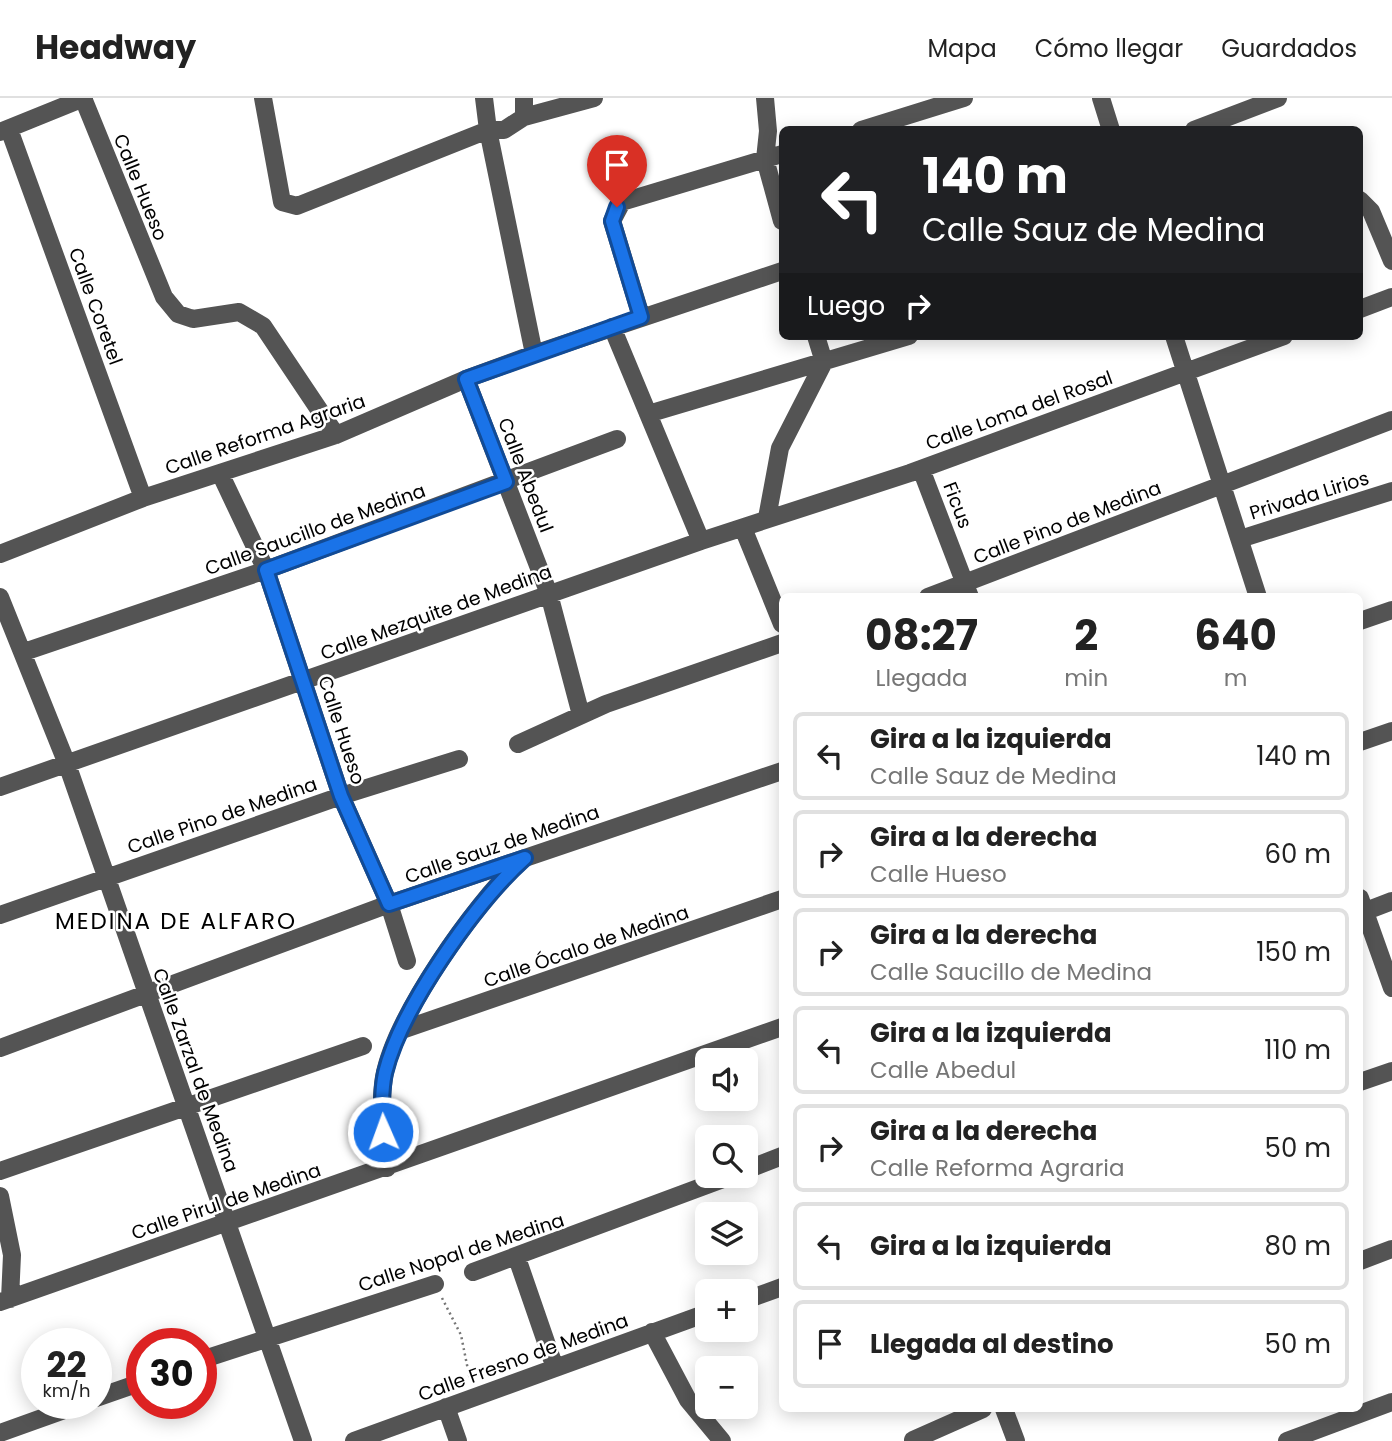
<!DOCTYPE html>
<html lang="es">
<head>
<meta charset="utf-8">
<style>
	body { margin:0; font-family:Poppins,sans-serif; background:#f2f2f2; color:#222; height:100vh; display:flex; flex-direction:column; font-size:26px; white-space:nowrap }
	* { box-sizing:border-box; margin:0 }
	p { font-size:23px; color:#767676 }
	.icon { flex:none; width:38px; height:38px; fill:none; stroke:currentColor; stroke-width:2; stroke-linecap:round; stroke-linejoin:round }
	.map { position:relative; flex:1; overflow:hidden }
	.side { position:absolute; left:779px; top:495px; width:584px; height:819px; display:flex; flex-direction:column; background:#fff; border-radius:10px; box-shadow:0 4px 18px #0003 }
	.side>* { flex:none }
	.banner { position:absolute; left:779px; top:28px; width:584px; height:214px; border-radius:10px; box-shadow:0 4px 18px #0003; background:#202124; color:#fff; overflow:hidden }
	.buttons { position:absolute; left:695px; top:950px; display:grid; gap:14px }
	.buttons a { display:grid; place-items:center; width:63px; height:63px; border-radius:10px; background:#fff; box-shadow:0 4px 18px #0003; font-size:35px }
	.speed { position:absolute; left:21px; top:1230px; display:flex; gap:14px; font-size:35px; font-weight:700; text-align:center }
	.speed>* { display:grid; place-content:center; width:91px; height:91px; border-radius:50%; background:#fff; box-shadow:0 4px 18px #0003; line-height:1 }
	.speed small { font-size:18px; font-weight:400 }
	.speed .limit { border:10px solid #d22; background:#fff; color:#111 }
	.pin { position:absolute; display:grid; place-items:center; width:60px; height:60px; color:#fff; margin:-72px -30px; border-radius:50% 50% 50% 0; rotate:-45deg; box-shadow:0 0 7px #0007 }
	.pin .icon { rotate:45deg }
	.me { position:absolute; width:77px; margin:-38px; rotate:358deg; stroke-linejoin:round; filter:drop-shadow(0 0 5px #0008) }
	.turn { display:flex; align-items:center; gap:24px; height:147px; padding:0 28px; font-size:32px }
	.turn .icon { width:91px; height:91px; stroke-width:2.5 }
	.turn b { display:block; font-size:49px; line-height:60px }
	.then { display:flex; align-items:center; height:66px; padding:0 28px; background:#0003; gap:14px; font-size:26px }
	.eta { display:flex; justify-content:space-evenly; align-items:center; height:119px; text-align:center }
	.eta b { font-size:42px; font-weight:700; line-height:49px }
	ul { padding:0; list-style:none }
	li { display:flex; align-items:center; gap:21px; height:88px; margin:0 14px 10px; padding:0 14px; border:4px solid #e0e0e0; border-radius:10px }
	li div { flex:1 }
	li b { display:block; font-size:26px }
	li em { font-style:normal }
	header { display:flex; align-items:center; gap:42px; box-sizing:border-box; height:98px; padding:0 35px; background:#fff; border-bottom:2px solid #e0e0e0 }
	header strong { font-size:33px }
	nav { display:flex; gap:38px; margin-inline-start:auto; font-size:24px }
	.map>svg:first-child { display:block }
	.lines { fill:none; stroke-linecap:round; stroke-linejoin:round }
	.path { stroke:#767676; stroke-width:2.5; stroke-dasharray:2 3.5; stroke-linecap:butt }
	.minor { stroke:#545454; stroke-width:18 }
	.route-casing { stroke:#114b97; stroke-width:18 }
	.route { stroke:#1a73e8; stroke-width:12 }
	.labels { text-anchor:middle; stroke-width:5; stroke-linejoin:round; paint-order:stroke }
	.street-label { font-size:19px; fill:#000; stroke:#fff }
	.quarter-label { font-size:23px; letter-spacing:2px; fill:#000; stroke:#fff }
</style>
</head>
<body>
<header>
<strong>Headway</strong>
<nav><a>Mapa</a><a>Cómo llegar</a><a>Guardados</a></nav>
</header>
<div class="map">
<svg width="1392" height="1343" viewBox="0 0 1392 1343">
	<rect width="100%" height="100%" fill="#fff"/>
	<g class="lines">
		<path class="path" d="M 442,1200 L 461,1237 L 470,1282"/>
		<path class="minor" d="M 83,0 L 164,199 L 178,216 L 193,221 L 239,214 L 263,228 L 336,337
			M 263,0 L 282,104 L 297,108 L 488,32 L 504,32 L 524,19 L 524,0
			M 484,0 L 488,32 L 534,256
			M 765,0 L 768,33 L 765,61 L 782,123
			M 1101,0 L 1111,32
			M 524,19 L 594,0
			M 9,31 L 143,400
			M 861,32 L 964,0
			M 1194,32 L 1278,0
			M 0,34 L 84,0
			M 1360,102 L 1371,113 L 1392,163
			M 1360,211 L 1392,199
			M 641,218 L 612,123 L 622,104 L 782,56
			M 612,229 L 701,443
			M 1174,238 L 1258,499
			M 466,281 L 549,496 L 581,617
			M 648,316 L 909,238
			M 921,371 L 970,499
			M 220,375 L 266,472 L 341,698 L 389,806 L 407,863
			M 767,420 L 780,350 L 824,264 L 816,238
			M 743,430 L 782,526
			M 1240,441 L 1392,393
			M 0,456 L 143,400 L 336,337 L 466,281 L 534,256 L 782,173
			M 0,499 L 67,666 L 303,1343
			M 928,499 L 1392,322
			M 1360,523 L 1392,512
			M 24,554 L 266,472 L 617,341
			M 1360,644 L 1392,633
			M 518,646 L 606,606 L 782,545
			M 0,689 L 701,443 L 910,375 L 1284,238
			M 1360,800 L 1392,890
			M 1366,813 L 1392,803
			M 0,817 L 341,698 L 459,661
			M 402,932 L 782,801
			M 0,950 L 389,806 L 782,673
			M 1360,984 L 1392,973
			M 387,1070 C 384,1040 379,1009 384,979 C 395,919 474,806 519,765
			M 746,1072 L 782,1058
			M 0,1073 L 363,948
			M 0,1098 L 12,1157 L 10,1201
			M 517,1160 L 555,1270
			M 1360,1163 L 1392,1151
			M 473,1174 L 731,1078
			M 746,1202 L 782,1189
			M 0,1204 L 782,929
			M 652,1234 L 688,1302 L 722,1343
			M 201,1262 L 435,1186
			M 96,1300 L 142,1284
			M 446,1309 L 458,1343
			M 1004,1311 L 1016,1343
			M 0,1335 L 81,1306
			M 913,1342 L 983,1311
			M 354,1343 L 707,1215
			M 1287,1343 L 1392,1304"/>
	</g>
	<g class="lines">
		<g class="route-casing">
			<path id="route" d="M 383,1034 C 382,1014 381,994 385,975 C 401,910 475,805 525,760 L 389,806 L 341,698 L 266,472 L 506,384 L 466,281 L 641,219 L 612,123 L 617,109"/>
		</g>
		<use href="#route" class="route"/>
	</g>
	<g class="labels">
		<g class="street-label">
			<text transform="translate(141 89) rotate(68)" y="7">Calle Hueso</text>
			<text transform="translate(96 208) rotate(70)" y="7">Calle Coretel</text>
			<text transform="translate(1019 312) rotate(-20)" y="7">Calle Loma del Rosal</text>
			<text transform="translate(265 336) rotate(-19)" y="7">Calle Reforma Agraria</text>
			<text transform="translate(526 377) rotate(69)" y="7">Calle Abedul</text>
			<text transform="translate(1309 397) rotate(-17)" y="7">Privada Lirios</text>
			<text transform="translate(958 407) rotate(69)" y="7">Ficus</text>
			<text transform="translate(1067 424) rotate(-21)" y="7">Calle Pino de Medina</text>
			<text transform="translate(315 431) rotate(-20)" y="7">Calle Saucillo de Medina</text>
			<text transform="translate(436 514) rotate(-20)" y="7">Calle Mezquite de Medina</text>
			<text transform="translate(342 632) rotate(72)" y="7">Calle Hueso</text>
			<text transform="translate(222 717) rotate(-19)" y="7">Calle Pino de Medina</text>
			<text transform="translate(502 746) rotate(-19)" y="7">Calle Sauz de Medina</text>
			<text transform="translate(586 848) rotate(-19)" y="7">Calle Ócalo de Medina</text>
			<text transform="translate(196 972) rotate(70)" y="7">Calle Zarzal de Medina</text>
			<text transform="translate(226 1103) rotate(-19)" y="7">Calle Pirul de Medina</text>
			<text transform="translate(461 1154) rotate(-18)" y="7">Calle Nopal de Medina</text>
			<text transform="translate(523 1259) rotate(-20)" y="7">Calle Fresno de Medina</text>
		</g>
		<g class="quarter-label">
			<text x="176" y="831">MEDINA DE ALFARO</text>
		</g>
	</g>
</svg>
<div class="buttons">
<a><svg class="icon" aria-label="sound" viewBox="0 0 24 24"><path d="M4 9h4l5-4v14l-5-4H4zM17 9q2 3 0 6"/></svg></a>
<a><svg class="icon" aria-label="search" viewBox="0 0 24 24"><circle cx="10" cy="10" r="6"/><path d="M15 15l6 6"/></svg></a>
<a><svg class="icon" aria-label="layers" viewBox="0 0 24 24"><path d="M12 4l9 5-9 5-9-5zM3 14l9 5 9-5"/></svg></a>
<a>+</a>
<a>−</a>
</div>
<div class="speed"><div>22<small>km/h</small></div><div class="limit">30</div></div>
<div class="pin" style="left:617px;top:109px;background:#d93025"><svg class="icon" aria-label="arrive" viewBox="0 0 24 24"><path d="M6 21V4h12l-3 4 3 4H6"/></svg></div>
<svg class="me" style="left:383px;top:1034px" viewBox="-20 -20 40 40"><circle r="17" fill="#1a73e8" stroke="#fff" stroke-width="3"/><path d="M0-11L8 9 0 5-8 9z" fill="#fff"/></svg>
<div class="banner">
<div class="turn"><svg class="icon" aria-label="left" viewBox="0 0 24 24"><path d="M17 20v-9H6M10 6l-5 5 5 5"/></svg><div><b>140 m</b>Calle Sauz de Medina</div></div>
<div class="then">Luego<svg class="icon" aria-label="right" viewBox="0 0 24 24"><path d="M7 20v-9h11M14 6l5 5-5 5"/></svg></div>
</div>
<section class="side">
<div class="eta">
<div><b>08:27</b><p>Llegada</p></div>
<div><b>2</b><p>min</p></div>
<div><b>640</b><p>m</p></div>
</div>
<ul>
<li><svg class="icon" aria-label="left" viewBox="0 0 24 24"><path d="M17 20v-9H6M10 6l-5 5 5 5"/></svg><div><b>Gira a la izquierda</b><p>Calle Sauz de Medina</p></div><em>140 m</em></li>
<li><svg class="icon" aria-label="right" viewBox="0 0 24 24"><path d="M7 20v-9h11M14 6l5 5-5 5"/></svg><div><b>Gira a la derecha</b><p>Calle Hueso</p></div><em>60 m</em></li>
<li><svg class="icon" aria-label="right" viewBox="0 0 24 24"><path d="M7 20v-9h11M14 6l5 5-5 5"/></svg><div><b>Gira a la derecha</b><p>Calle Saucillo de Medina</p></div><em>150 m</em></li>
<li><svg class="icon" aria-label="left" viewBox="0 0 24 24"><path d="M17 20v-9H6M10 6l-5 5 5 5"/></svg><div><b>Gira a la izquierda</b><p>Calle Abedul</p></div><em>110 m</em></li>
<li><svg class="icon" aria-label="right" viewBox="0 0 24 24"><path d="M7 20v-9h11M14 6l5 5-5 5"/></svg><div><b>Gira a la derecha</b><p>Calle Reforma Agraria</p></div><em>50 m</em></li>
<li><svg class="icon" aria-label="left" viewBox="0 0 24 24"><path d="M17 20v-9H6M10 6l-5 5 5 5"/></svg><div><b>Gira a la izquierda</b></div><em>80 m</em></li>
<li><svg class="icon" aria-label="arrive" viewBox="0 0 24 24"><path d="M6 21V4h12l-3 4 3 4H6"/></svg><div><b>Llegada al destino</b></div><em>50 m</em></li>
</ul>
</section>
</div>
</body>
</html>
